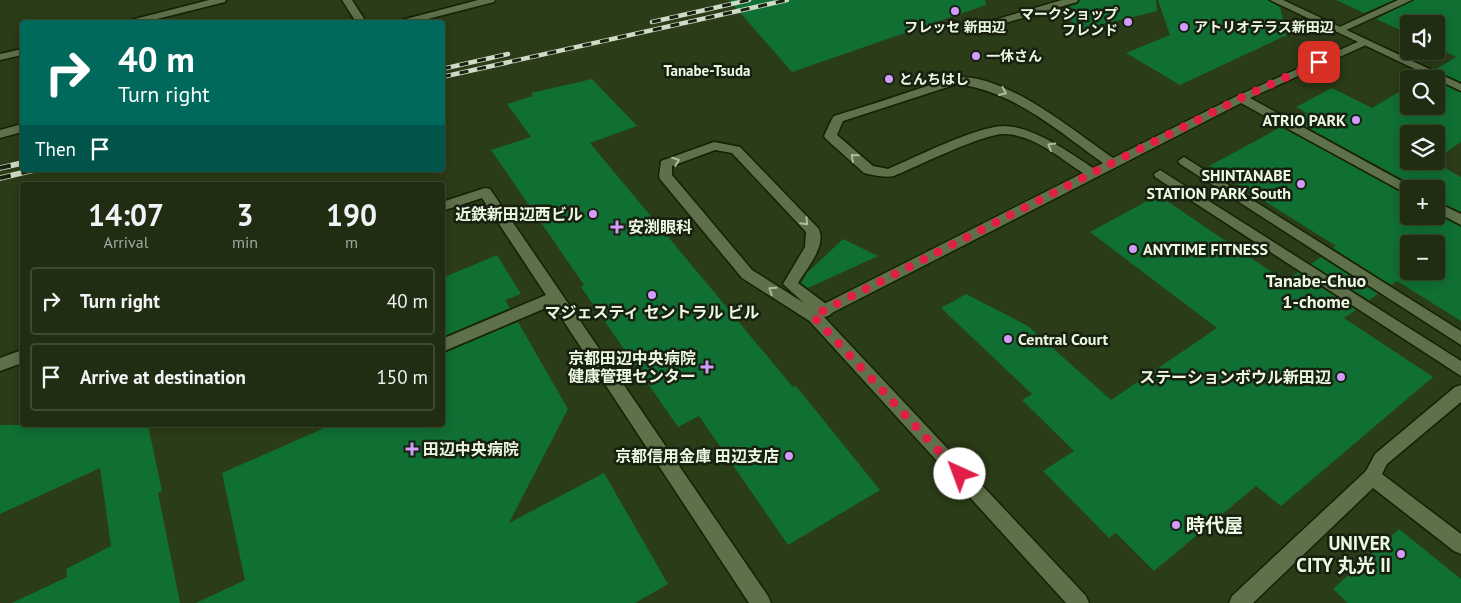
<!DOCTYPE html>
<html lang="en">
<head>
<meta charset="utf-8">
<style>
	body { margin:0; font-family:"PT Sans","Noto Sans JP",sans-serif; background:#28351b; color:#f1f3f6; height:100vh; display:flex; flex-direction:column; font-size:19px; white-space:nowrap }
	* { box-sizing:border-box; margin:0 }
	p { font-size:16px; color:#a2a89f }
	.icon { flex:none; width:28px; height:28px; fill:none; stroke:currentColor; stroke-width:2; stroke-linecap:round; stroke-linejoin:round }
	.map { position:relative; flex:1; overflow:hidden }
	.side { position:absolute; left:20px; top:182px; width:425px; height:245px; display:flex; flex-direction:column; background:#202d12; border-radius:5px; box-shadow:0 2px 12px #0003,0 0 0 1px #3d4932 }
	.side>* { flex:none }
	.hud { position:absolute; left:20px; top:20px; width:425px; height:152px; border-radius:5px; box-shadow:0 2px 12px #0003,0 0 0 1px #3d4932; background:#00695c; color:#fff; overflow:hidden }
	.buttons { position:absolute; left:1400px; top:15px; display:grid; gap:10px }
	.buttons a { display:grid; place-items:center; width:45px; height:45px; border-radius:5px; background:#202d12; box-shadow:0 2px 12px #0003,0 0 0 1px #3d4932; font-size:25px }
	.pin { position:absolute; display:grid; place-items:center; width:42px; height:42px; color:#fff; margin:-21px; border-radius:10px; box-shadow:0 2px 8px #0006 }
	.me { position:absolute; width:55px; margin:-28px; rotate:317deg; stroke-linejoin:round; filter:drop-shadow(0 0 4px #0008) }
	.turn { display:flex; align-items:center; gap:18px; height:105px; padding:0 15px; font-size:22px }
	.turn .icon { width:65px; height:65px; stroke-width:2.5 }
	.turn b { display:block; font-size:35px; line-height:42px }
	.then { display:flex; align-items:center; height:48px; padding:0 15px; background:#0003; gap:10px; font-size:19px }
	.eta { display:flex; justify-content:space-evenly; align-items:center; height:85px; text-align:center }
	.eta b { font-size:30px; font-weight:700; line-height:35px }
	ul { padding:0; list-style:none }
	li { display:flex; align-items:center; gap:15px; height:68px; margin:0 10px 8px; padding:0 5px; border:2px solid #3d4932; border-radius:5px }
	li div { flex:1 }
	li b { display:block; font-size:19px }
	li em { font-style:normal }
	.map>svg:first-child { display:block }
	.building { fill:#106f33; fill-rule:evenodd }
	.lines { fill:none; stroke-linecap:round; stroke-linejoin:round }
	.lane-casing { stroke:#132200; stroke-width:3 }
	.street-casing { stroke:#132200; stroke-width:3 }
	.secondary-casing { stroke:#132200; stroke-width:3 }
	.lane { fill:#5e714b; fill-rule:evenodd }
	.street { fill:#5e714b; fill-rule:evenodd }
	.secondary { fill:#5e714b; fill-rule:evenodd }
	.rail-far1-casing { stroke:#cfdbc4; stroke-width:4.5 }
	.rail-casing { stroke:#cfdbc4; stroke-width:5.5 }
	.rail-far1 { stroke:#182010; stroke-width:3; stroke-dasharray:9; stroke-linecap:butt }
	.rail { stroke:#182010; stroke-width:4; stroke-dasharray:11; stroke-linecap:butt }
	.oneway { stroke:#adbb9f }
	.route { stroke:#e11d48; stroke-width:9; stroke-dasharray:0 16.2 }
	.poi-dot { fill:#d39cfc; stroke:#182010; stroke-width:2 }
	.labels { text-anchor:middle; stroke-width:5; stroke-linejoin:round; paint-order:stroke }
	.far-poi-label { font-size:14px; font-weight:bold; fill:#edf8e3; stroke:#182010; text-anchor:start }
	.far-neighbourhood-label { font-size:15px; font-weight:bold; fill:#edf8e3; stroke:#182010 }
	.poi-label { font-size:16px; font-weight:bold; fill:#edf8e3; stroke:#182010; text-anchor:end }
	.neighbourhood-label { font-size:18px; font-weight:bold; fill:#edf8e3; stroke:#182010 }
	.near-poi-label { font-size:19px; font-weight:bold; fill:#edf8e3; stroke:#182010; text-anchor:start }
</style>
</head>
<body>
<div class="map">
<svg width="1461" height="603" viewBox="0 0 1461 603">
	<rect width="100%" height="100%" fill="#2b3c18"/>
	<path class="building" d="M 729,0 L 985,0 L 986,5 L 792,72 Z
		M 1080,0 L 1156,0 L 1157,11 L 1084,29 L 1053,11 L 1078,4 Z
		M 1158,0 L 1268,0 L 1280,7 L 1287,35 L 1180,85 L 1126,53 L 1170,35 Z
		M 1336,0 L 1394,0 L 1364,13 Z
		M 1414,0 L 1461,0 L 1461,82 L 1435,70 L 1456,57 L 1436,47 L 1436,24 L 1409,24 L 1409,34 L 1376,19 Z
		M 592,79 L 637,126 L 590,143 L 793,387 L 796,386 L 880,490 L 788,545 L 699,416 L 678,427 L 581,287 L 584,285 L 491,150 L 531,137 L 507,104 L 533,96 L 531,93 Z
		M 1436,81 L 1461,93 L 1461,142 L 1436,159 L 1436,134 L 1409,134 L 1409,161 L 1432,161 L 1461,177 L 1461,212 L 1436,200 L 1436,189 L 1416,189 L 1415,186 L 1294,120 L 1307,113 L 1296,107 L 1332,88 L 1372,108 L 1409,86 L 1409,106 L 1436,106 Z
		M 1281,127 L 1409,197 L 1409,216 L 1436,216 L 1436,214 L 1461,227 L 1461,321 L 1397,281 L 1391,285 L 1333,248 L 1336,246 L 1209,166 ZM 1409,244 L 1436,244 L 1436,271 L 1409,271 Z
		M 1158,195 L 1285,281 L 1298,272 L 1356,310 L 1344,318 L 1433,377 L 1281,506 L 1256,486 L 1154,571 L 1116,533 L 1109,538 L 1043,471 L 1074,451 L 1022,400 L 1032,394 L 941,308 L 966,294 L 1028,326 L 1111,400 L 1217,328 L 1090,232 Z
		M 843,239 L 878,256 L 808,288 L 801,283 L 807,273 Z
		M 497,255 L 521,294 L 505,300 L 510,308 L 442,337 L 442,278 Z
		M 1321,257 L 1378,294 L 1369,300 L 1311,264 Z
		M 518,322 L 568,409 L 509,523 L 604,473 L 668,584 L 635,603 L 196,603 L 245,580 L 222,473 L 331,425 L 442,425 L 442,354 Z
		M 0,425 L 148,425 L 162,491 L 158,493 L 180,603 L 12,603 L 67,577 L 66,569 L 111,546 L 100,468 L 0,514 Z
		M 1399,529 L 1461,579 L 1461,603 L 1348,603 L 1333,589 Z"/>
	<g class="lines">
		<g class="lane-casing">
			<path id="lane" d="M 1398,0 L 1412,0 L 1342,32 L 1334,32 L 1333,30 Z
				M 714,142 L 740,147 L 818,228 C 828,244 807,268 798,283 L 830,307 L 833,311 L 830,315 L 825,317 L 820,315 L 818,320 L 813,322 L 808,320 L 742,278 L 660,179 L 659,176 L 661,161 ZM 715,150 L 732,153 L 806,232 L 805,247 L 783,284 L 804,303 L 752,270 L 672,175 L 672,166 Z"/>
		</g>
		<g class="street-casing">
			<path id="street" d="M 209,0 L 226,0 L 225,2 L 145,22 L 130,22 L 131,20 Z
				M 342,0 L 352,0 L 366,22 L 356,22 Z
				M 478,0 L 495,0 L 494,2 L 416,22 L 401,22 L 402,20 Z
				M 1062,0 L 1078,0 L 1077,2 L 992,27 L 988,28 L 983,25 L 984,23 Z
				M 1362,40 L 1367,43 L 1366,45 L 1250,98 L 1414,188 L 1409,189 L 1409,195 L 1241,103 L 824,317 L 1086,596 L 1089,603 L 1066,603 L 805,316 L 808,312 L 1083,173 C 1060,158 1034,135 1005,134 C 984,133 916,167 894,176 C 885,178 873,175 864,173 L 826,139 L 824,136 L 832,119 L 834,116 C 864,107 894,97 924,87 C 934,84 946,77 957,77 C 1008,75 1072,130 1113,158 L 1237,96 ZM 957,84 C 1014,91 1058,131 1103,163 L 1093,168 C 1069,152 1033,126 1003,126 C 975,127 916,157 888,169 L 873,166 L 837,135 L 843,121 Z
				M 22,49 L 22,55 L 0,60 L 0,54 Z
				M 22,124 L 22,132 L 0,138 L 0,130 Z
				M 1184,157 L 1461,331 L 1461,345 L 1180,164 L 1178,161 Z
				M 1160,170 L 1461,361 L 1461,376 L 1155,177 L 1154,174 Z
				M 485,188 L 490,189 L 768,596 L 771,603 L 749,603 L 553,305 L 442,352 L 442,339 L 546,295 L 482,198 L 442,211 L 442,202 Z
				M 1436,202 L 1461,214 L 1461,225 L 1436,212 Z
				M 22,350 L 22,363 L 0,371 L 0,358 Z
				M 1461,385 L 1461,402 L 1387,464 L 1382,474 L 1461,534 L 1461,554 L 1454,551 L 1373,488 L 1253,603 L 1229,603 L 1232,596 L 1366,471 L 1375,454 L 1455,387 Z"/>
		</g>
		<g class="secondary-casing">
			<path id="secondary" d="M 1270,0 L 1283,0 L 1461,84 L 1461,91 Z"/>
		</g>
		<use href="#lane" class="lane"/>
		<use href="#street" class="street"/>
		<use href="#secondary" class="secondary"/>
		<g class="rail-far1-casing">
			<path id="rail-far1" d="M 652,22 L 749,0
				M 442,69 L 508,54
				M 442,77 L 787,0"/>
		</g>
		<g class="rail-casing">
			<path id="rail" d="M 0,168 L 22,163
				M 0,178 L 34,170"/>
		</g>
		<use href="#rail-far1" class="rail-far1"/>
		<use href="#rail" class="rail"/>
	</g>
	<defs><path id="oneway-chevron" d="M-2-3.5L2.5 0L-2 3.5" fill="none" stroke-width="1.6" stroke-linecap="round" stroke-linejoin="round" transform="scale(1.25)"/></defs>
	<g class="oneway">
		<use href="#oneway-chevron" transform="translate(1003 92) rotate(25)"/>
		<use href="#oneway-chevron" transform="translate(1051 146) rotate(-150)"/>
		<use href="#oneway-chevron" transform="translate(854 157) rotate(-139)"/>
		<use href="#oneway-chevron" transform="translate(676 161) rotate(-21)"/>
		<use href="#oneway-chevron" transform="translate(805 222) rotate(46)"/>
		<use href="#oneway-chevron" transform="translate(772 290) rotate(-147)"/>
	</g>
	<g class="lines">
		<path class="route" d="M 960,474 L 813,316 L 1112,163 L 1241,98 L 1319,62"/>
	</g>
	<g class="poi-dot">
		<circle cx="955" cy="11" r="5"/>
		<circle cx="1128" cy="22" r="5"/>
		<circle cx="1184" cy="27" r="5"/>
		<circle cx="976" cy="56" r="5"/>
		<circle cx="889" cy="79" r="5"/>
		<circle cx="1356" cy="120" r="5"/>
		<circle cx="1301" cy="184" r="5"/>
		<circle cx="593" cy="214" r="5"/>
		<path d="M614.5 219.5h5v5h5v5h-5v5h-5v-5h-5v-5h5z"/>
		<circle cx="1133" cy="249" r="5"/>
		<circle cx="652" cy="295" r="5"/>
		<circle cx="1008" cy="339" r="5"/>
		<path d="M704.5 359.5h5v5h5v5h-5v5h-5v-5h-5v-5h5z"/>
		<circle cx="1341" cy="377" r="5"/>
		<path d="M409.5 441.5h5v5h5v5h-5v5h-5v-5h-5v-5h5z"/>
		<circle cx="789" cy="456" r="5"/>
		<circle cx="1176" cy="525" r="5"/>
		<circle cx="1401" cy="554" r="5"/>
	</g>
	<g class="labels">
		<g class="far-poi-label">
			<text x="1118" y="19" text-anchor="end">マークショップ<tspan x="1118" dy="16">フレンド</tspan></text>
			<text x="955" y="32" text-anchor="middle">フレッセ 新田辺</text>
			<text x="1194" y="32">アトリオテラス新田辺</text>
			<text x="986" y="61">一休さん</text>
			<text x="899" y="84">とんちはし</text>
		</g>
		<g class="far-neighbourhood-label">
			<text x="707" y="76">Tanabe-Tsuda</text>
		</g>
		<g class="poi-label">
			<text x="1346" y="126">ATRIO PARK</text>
			<text x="1291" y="181">SHINTANABE<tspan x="1291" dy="18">STATION PARK South</tspan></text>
			<text x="583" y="220">近鉄新田辺西ビル</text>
			<text x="628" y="233" text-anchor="start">安渕眼科</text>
			<text x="1143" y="255" text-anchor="start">ANYTIME FITNESS</text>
			<text x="652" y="318" text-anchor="middle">マジェスティ セントラル ビル</text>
			<text x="1018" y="345" text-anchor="start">Central Court</text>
			<text x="696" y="364">京都田辺中央病院<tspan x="696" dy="18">健康管理センター</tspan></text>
			<text x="1331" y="383">ステーションボウル新田辺</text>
			<text x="423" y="455" text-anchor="start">田辺中央病院</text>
			<text x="779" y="462">京都信用金庫 田辺支店</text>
		</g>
		<g class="neighbourhood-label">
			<text x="1316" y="287">Tanabe-Chuo<tspan x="1316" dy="21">1-chome</tspan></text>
		</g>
		<g class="near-poi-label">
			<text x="1186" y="532">時代屋</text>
			<text x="1391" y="550" text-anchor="end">UNIVER<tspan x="1391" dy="22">CITY 丸光 II</tspan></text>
		</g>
	</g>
</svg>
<div class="buttons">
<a><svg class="icon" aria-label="sound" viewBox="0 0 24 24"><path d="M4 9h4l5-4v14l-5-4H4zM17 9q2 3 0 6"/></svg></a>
<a><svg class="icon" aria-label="search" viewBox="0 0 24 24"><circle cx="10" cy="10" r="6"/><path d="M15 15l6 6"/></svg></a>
<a><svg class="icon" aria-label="layers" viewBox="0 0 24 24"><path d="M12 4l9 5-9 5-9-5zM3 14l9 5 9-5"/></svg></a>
<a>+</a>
<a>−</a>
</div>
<div class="pin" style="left:1319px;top:62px;background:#d93025"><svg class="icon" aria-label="arrive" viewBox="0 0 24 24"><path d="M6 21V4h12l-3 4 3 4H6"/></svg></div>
<svg class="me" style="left:960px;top:474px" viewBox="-20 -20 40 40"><circle r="19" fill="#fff"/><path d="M0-13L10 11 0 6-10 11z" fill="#e11d48"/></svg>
<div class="hud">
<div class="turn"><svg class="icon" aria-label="right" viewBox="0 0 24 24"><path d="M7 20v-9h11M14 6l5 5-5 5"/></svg><div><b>40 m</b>Turn right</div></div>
<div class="then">Then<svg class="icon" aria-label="arrive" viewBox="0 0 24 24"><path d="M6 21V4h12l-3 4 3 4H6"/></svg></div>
</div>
<section class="side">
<div class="eta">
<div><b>14:07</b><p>Arrival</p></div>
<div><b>3</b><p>min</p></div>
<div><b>190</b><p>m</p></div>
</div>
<ul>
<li><svg class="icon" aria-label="right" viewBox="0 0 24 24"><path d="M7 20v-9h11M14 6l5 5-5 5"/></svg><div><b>Turn right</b></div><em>40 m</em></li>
<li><svg class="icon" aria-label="arrive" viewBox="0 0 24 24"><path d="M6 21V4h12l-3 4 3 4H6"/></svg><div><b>Arrive at destination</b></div><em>150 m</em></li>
</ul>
</section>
</div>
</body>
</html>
